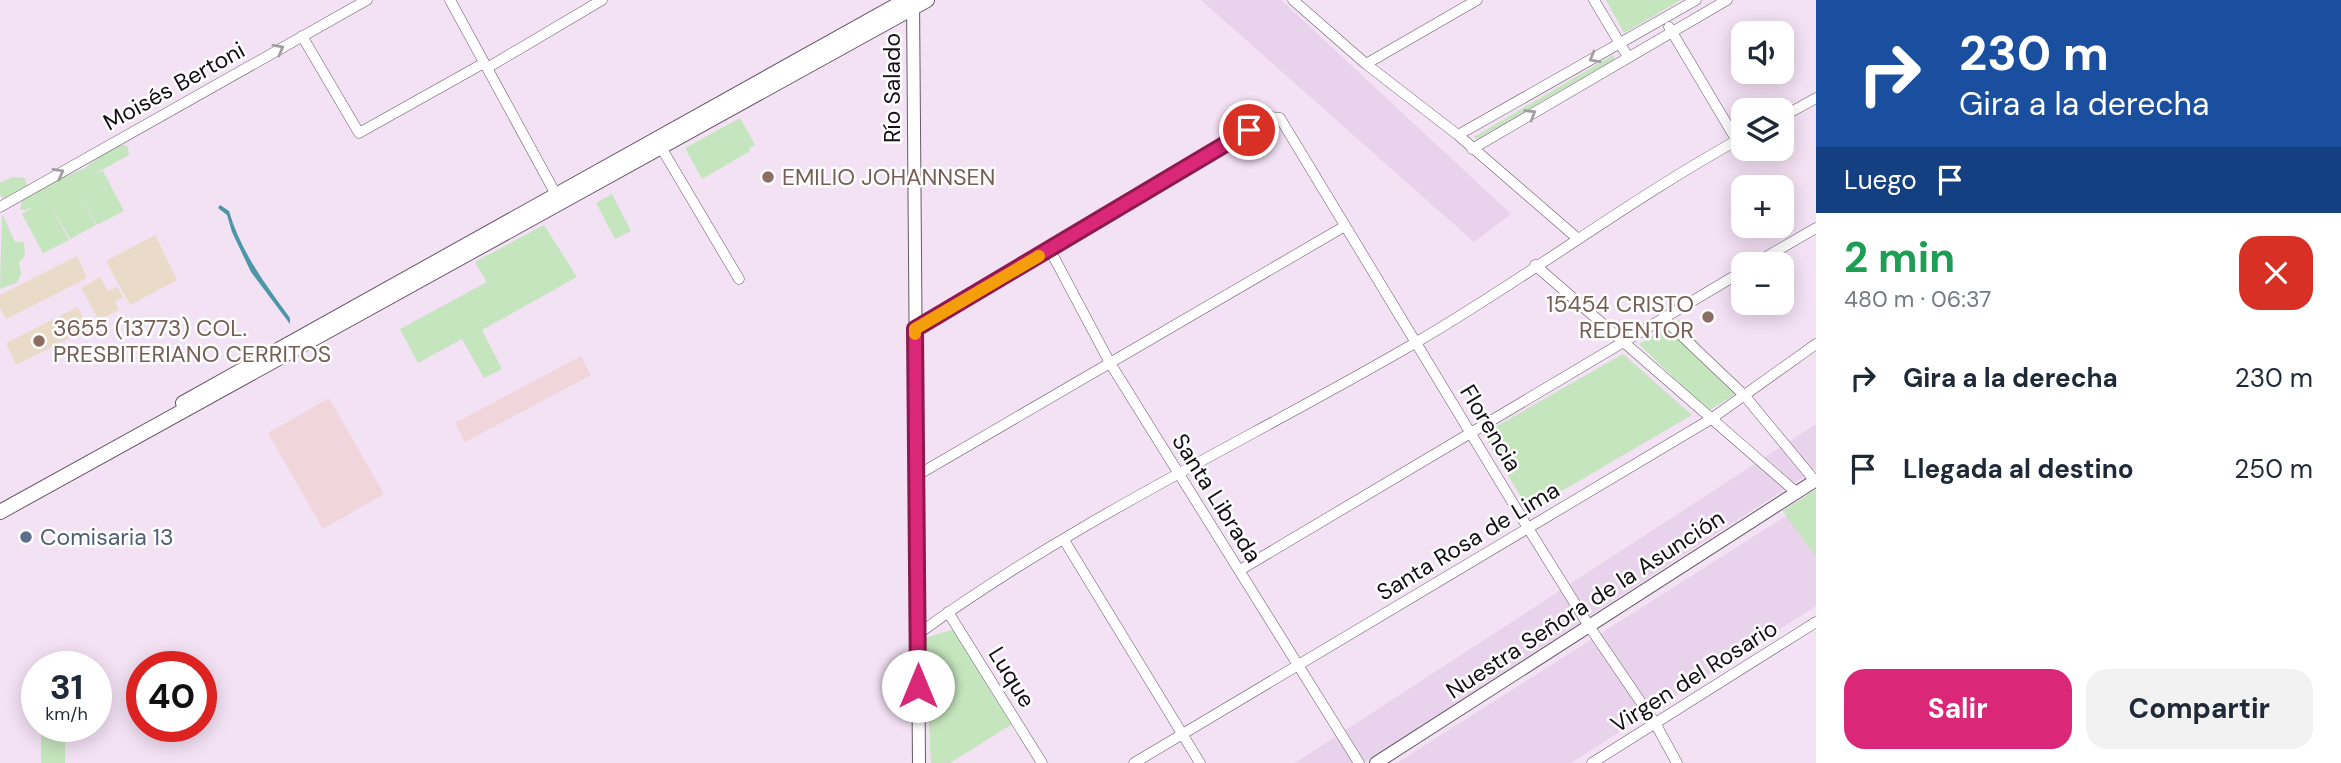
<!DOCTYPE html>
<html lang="es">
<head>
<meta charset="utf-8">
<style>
	body { margin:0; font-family:"DM Sans",sans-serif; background:#f2f2f3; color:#1f2937; height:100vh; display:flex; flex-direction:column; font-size:26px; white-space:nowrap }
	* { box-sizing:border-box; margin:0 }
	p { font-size:23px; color:#747a83 }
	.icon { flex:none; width:38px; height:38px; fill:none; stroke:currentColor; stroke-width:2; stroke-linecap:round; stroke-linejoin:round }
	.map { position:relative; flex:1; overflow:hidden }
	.details { display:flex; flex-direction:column; background:#fff; width:525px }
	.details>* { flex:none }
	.banner { background:#1a4fa0; color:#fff; overflow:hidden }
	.buttons { position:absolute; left:1731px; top:21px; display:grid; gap:14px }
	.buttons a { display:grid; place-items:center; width:63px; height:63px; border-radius:14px; background:#fff; box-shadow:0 4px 18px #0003; font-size:35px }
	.speed { position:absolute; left:21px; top:651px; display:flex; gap:14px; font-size:35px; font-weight:700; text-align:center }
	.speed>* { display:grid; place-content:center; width:91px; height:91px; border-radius:50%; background:#fff; box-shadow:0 4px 18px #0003; line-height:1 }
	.speed small { font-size:18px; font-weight:400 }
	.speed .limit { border:10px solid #d22; background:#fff; color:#111 }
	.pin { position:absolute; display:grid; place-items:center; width:60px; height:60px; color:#fff; margin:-30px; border:4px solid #fff; border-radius:50%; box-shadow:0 2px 7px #0007 }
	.me { position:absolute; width:77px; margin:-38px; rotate:0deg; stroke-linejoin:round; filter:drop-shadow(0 0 5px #0008) }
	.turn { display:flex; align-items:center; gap:24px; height:147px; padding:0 28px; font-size:32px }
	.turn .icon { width:91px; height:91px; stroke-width:2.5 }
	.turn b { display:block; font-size:49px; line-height:60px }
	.then { display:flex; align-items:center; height:66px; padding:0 28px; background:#0003; gap:14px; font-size:26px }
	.round { display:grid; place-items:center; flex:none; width:74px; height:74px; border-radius:21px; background:#f2f2f3 }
	.headline { display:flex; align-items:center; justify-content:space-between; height:119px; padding:0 28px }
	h1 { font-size:42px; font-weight:700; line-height:52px; color:#1e9e55 }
	.primary-button { display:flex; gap:14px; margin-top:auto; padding:14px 28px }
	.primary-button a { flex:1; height:80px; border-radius:21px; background:#db2777; color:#fff; font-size:28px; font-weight:700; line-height:80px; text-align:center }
	.primary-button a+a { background:#f2f2f3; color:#1f2937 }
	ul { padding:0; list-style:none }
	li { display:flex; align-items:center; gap:21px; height:91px; padding:0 28px }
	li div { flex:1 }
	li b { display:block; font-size:26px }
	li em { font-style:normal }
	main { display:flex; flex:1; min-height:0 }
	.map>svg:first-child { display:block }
	.built { fill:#e9d2eb }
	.industrial { fill:#f0d6da }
	.education { fill:#eadbc8 }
	.green { fill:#c4e5bd }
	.water { fill:#4a97a8 }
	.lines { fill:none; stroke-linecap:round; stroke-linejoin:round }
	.minor-casing { stroke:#685969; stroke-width:11 }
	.tertiary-casing { stroke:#685969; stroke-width:14 }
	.secondary-casing { stroke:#685969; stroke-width:16 }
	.minor { stroke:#fff; stroke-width:10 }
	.tertiary { stroke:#fff; stroke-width:12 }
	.secondary { stroke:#fff; stroke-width:14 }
	.oneway { stroke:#a19fa1 }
	.route-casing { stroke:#8e194d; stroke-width:18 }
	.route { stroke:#db2777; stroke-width:12 }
	.slow { stroke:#f59e0b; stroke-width:12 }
	.education-dot { fill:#8d6e63; stroke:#fff; stroke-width:2.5 }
	.service-dot { fill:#5c6f8a; stroke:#fff; stroke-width:2.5 }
	.labels { text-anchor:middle; stroke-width:5; stroke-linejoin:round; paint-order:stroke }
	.street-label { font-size:23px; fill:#140e15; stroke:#fff }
	.education-label { font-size:23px; fill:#785e54; stroke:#fff; text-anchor:start }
	.service-label { font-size:23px; fill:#4e5e75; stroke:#fff; text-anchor:start }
</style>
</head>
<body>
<main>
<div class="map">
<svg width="1816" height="763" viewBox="0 0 1816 763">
	<rect width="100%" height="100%" fill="#f3e1f4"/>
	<path class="built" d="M 1201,0 L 1281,0 L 1511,214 L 1474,242 Z
		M 1816,424 L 1816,469 L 1363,763 L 1295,763 Z
		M 1816,497 L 1816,606 L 1571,763 L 1397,763 Z"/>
	<path class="industrial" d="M 581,356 L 591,375 L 465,442 L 455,423 Z
		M 329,398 L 384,494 L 323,529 L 268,433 Z"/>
	<path class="education" d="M 155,235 L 177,280 L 130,305 L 106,261 Z
		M 77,256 L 87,278 L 6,319 L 0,308 L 0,295 Z
		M 100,277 L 108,291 L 117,287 L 123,297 L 115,302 L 119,310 L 99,320 L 81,288 Z
		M 78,307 L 88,329 L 16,365 L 6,343 Z"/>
	<path class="green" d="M 1606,0 L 1681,0 L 1624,33 Z
		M 1613,55 L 1615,59 L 1477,139 L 1474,137 Z
		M 740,118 L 755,145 L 749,148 L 750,151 L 702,179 L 685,148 Z
		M 124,145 L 128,147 L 129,155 L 96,173 L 103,171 L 124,211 L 97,225 L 75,186 L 96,225 L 70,239 L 48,201 L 69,240 L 43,253 L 22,214 L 33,208 L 24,210 L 20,209 L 23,199 L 4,199 L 0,195 L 0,183 L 12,177 L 25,178 L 28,189 L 37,189 L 85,168 L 110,148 Z
		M 612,194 L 631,231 L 615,239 L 596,203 Z
		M 2,214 L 15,242 L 24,242 L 25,256 L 19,262 L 21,275 L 16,283 L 0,289 Z
		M 544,225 L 577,277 L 482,330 L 502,369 L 484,378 L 462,339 L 418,363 L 400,329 L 487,282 L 475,262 Z
		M 1680,319 L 1737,393 L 1708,411 L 1639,344 Z
		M 1623,354 L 1692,415 L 1529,510 L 1483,434 Z
		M 1816,489 L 1816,557 L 1783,511 Z
		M 958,628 L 1017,721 L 950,763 L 931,763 L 925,638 Z
		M 41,726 L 65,726 L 65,763 L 41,763 Z"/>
	<path class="water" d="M 220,205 L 229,211 C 241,252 265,284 290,318 L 290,324 L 251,272 L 232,232 L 227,215 L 218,208 Z"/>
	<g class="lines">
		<g class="minor-casing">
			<path id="minor" d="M 450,0 L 559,200
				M 1293,0 L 1366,64 L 1458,135 L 1577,238
				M 1594,0 L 1628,57
				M 1669,27 L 1737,141
				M 302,36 L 359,133 L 484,63
				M 1366,64 L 1477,0
				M 487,68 L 602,0
				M 1782,117 L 1816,98
				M 1458,135 L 1696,0
				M 659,144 L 739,279
				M 1472,149 L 1727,0
				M 0,207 L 367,0
				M 1050,250 L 1110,363 L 1359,763
				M 1754,264 L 1816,228
				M 1535,265 L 1797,493
				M 1663,318 L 1744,395 L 1815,481
				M 915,329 L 1271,117 L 1280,118 L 1528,528 L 1589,626 L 1655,723 L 1677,763
				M 916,476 L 1345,226
				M 1064,540 L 1200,763
				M 1240,570 L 1743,271
				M 948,612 L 1042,763
				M 918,634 C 1073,521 1250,439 1415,343 C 1527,278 1630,199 1743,137
				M 1134,763 L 1711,419 L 1816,344
				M 1592,763 L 1816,622"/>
		</g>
		<g class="tertiary-casing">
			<path id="tertiary" d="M 913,0 L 919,763
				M 1376,763 L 1816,480"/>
		</g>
		<g class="secondary-casing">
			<path id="secondary" d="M 183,403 L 906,0
				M 0,512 L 927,0"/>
		</g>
		<use href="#minor" class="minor"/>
		<use href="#tertiary" class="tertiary"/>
		<use href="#secondary" class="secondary"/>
	</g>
	<defs><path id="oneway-chevron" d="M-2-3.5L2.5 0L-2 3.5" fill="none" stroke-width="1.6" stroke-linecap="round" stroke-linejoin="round" transform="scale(1.75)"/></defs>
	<g class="oneway">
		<use href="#oneway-chevron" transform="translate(279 49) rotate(-29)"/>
		<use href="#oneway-chevron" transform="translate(1594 58) rotate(150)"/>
		<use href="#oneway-chevron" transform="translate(1531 114) rotate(-31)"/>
		<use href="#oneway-chevron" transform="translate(59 173) rotate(-29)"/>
	</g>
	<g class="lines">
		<g class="route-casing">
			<path id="route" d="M 918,686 L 915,329 L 1249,130"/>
		</g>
		<use href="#route" class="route"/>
		<path class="slow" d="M 915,334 L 915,329 L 1039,256"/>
	</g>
	<g class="education-dot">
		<circle cx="768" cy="177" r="7"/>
		<circle cx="1708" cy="317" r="7"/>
		<circle cx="39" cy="341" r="7"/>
	</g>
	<circle class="service-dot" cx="26" cy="537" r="7"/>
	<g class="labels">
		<g class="street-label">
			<text transform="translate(174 86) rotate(-29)" y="8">Moisés Bertoni</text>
			<text transform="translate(892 88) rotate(-90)" y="8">Río Salado</text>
			<text transform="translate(1491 428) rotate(59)" y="8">Florencia</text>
			<text transform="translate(1217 498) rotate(58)" y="8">Santa Librada</text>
			<text transform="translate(1468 541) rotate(-31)" y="8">Santa Rosa de Lima</text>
			<text transform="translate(1585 604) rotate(-33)" y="8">Nuestra Señora de la Asunción</text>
			<text transform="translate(1694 676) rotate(-32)" y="8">Virgen del Rosario</text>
			<text transform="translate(1012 677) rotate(58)" y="8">Luque</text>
		</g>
		<g class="education-label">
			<text x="782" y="185">EMILIO JOHANNSEN</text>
			<text x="1694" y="312" text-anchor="end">15454 CRISTO<tspan x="1694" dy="26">REDENTOR</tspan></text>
			<text x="53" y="336">3655 (13773) COL.<tspan x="53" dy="26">PRESBITERIANO CERRITOS</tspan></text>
		</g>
		<g class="service-label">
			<text x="40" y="545">Comisaria 13</text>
		</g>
	</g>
</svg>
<div class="buttons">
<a><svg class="icon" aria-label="sound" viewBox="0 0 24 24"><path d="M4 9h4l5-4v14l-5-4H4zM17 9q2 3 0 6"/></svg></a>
<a><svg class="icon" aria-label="layers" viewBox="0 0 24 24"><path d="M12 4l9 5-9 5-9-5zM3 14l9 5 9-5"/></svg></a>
<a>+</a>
<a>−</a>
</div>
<div class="speed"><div>31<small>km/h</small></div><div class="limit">40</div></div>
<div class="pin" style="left:1249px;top:130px;background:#d93025"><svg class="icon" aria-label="arrive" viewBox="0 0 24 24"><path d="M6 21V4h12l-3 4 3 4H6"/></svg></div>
<svg class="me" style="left:918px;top:686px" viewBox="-20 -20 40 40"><circle r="19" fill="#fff"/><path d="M0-13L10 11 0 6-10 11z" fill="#db2777"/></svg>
</div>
<section class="details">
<div class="banner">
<div class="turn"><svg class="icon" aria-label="right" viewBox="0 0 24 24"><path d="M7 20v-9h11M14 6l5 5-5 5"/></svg><div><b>230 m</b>Gira a la derecha</div></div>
<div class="then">Luego<svg class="icon" aria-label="arrive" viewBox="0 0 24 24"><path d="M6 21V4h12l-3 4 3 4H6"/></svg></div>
</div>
<div class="headline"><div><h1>2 min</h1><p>480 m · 06:37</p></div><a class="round" style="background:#d93025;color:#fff"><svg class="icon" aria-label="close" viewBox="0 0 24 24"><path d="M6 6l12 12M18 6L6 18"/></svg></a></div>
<ul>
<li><svg class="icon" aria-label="right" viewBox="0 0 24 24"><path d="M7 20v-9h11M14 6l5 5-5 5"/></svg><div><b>Gira a la derecha</b></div><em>230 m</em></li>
<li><svg class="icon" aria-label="arrive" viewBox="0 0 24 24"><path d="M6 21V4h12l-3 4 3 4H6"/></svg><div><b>Llegada al destino</b></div><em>250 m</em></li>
</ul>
<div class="primary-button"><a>Salir</a><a>Compartir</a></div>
</section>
</main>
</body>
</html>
